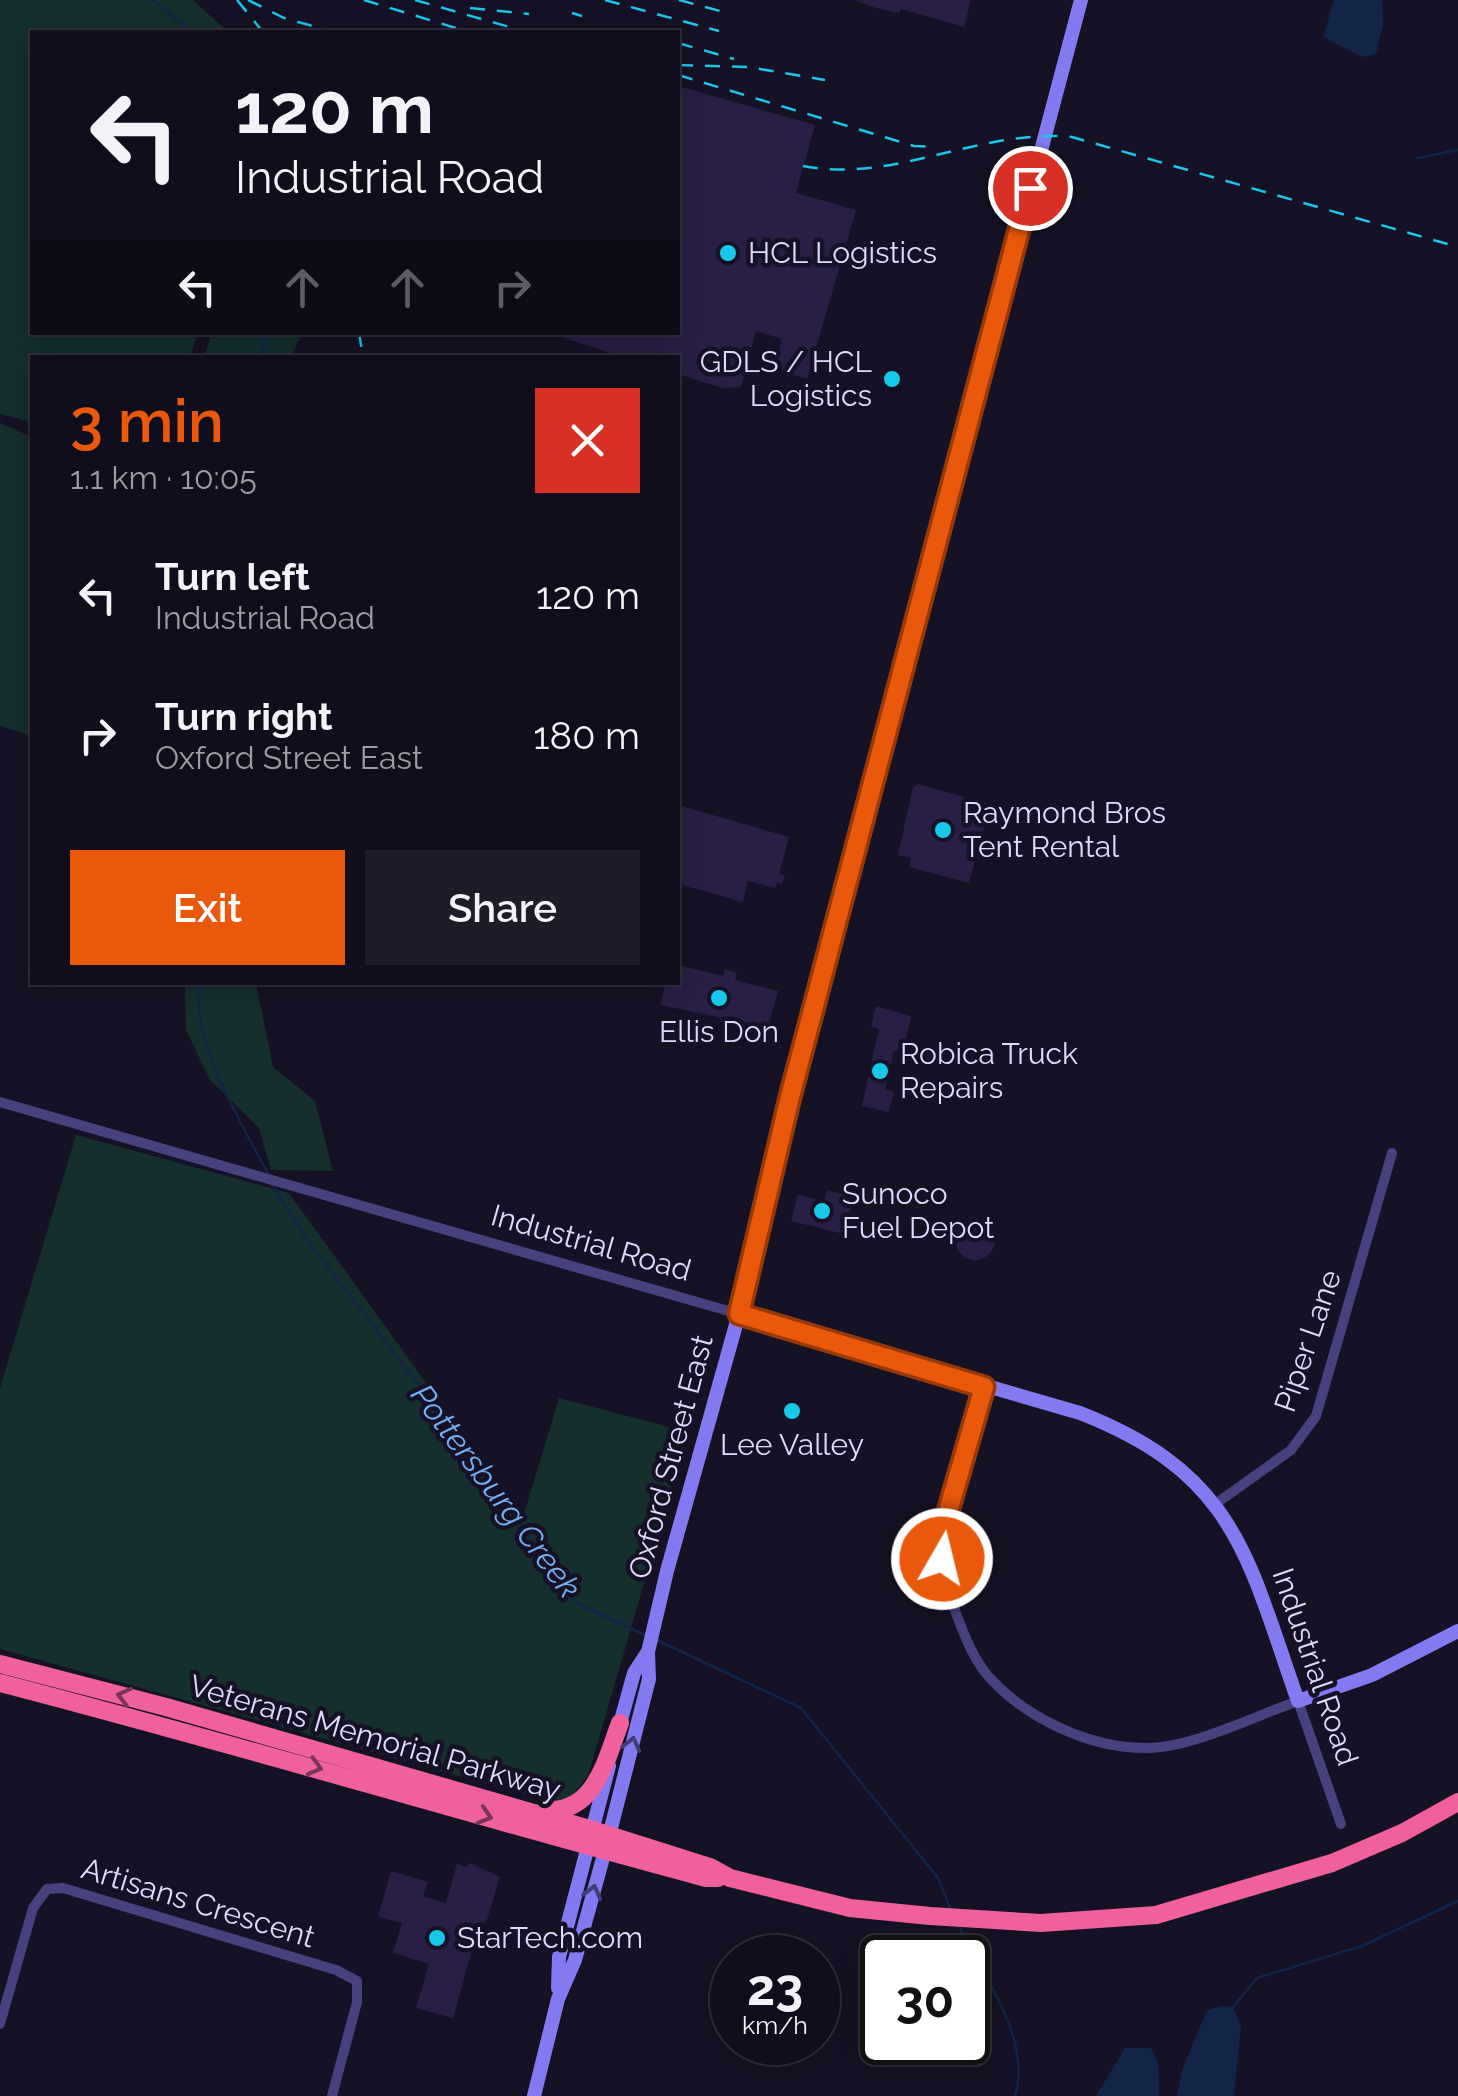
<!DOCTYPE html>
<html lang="en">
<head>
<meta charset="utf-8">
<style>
	body { margin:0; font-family:Raleway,sans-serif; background:#1e1c29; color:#f1f3f6; height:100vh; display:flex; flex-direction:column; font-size:38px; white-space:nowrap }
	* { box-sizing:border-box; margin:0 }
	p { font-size:32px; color:#9c9ca3 }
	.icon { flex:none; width:55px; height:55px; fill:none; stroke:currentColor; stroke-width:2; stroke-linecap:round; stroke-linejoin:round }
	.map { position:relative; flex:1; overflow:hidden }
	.drawer { position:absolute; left:30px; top:355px; width:650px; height:630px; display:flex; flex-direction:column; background:#100e1c; border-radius:0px; box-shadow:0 5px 25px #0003,0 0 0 2px #302e3b }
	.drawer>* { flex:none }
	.banner { position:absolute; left:30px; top:30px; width:650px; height:305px; border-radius:0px; box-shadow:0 5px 25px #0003,0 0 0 2px #302e3b; background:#100e1c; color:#f1f3f6; overflow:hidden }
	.speed { position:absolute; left:710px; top:1935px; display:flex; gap:20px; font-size:50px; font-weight:700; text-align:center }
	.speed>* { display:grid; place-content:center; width:130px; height:130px; border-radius:50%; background:#100e1c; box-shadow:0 5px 25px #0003,0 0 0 2px #302e3b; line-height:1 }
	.speed small { font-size:25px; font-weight:400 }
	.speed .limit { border:5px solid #111; border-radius:15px; background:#fff; color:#111 }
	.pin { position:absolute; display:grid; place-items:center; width:85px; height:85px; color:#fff; margin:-42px; border:5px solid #fff; border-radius:50%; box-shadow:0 2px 10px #0007 }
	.me { position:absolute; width:110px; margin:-55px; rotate:8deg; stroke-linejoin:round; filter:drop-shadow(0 0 8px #0008) }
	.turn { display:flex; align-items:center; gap:35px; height:210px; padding:0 40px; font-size:45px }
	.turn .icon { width:130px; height:130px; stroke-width:2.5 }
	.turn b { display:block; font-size:70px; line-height:85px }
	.lanes { display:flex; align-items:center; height:95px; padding:0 40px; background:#0003; justify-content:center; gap:50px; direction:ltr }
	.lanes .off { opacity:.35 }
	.round { display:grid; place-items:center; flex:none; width:105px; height:105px; border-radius:0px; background:#1e1c29 }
	.head { display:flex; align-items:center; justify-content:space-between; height:170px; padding:0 40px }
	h1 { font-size:60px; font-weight:600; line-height:75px; color:#ea580c }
	.primary-button { display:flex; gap:20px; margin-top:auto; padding:20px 40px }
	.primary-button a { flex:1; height:115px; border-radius:0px; background:#ea580c; color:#fff; font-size:40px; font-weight:600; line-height:115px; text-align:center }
	.primary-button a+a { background:#1e1c29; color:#f1f3f6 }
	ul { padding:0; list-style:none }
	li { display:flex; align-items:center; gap:30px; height:140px; padding:0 40px }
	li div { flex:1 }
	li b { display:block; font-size:38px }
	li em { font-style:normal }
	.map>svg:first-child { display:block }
	.green { fill:#152e2e }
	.water { fill:#132547 }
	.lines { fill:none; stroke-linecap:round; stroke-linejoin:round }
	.stream { stroke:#132547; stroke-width:2.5 }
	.building { fill:#291f44 }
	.street { stroke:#47417f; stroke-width:10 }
	.secondary { stroke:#837af2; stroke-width:14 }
	.highway { stroke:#ef609d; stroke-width:18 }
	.rail { stroke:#18c8e8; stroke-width:2.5; stroke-dasharray:15 12; stroke-linecap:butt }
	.oneway { stroke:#78355b }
	.oneway2 { stroke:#423c77 }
	.route-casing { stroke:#983908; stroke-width:25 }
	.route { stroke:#ea580c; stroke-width:18 }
	.poi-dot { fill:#18c8e8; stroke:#161225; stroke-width:4 }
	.labels { text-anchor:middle; stroke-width:9; stroke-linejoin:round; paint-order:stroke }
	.poi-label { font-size:30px; fill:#dfd9fb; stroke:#161225; text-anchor:start }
	.street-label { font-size:30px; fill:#dfd9fb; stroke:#161225 }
	.water-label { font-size:32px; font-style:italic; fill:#71aff1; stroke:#161225 }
</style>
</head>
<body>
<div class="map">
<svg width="1458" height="2096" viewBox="0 0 1458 2096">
	<rect width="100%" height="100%" fill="#161225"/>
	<path class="green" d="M 0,0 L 193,0 L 228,32 L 32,32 L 32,332 L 198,333 L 190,357 L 32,358 L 32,422 L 0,414 Z
		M 212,333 L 212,332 L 303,333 L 290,357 L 204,357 Z
		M 0,423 L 32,437 L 32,736 L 0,726 Z
		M 185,983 L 256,983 L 273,1067 L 315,1101 L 333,1171 L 271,1170 L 259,1128 L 210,1080 L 186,1030 Z
		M 76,1135 L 289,1193 L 523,1517 L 559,1398 L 688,1432 L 588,1776 L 571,1797 L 553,1802 L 0,1649 L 0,1388 Z"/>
	<path class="water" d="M 1334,0 L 1382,0 L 1383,25 L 1376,54 L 1362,57 L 1323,37 Z
		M 1221,2006 L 1233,2007 L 1241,2026 L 1234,2096 L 1177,2096 L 1182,2070 L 1207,2010 Z
		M 1125,2048 L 1151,2048 L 1158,2062 L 1159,2096 L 1096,2096 Z"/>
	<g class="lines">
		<path class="stream" d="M 153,0 L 192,32
			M 1417,158 L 1458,150
			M 261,358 L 266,332
			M 203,982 C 183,1030 245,1129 268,1174
			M 273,1186 L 308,1241 L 447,1422 L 575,1602 L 645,1635
			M 657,1640 L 801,1708 L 938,1878 L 951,1910
			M 959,1926 C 983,1975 1032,2039 1015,2096
			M 1233,2007 L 1257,1978 L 1362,1946 L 1458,1901"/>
	</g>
	<path class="building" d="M 854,0 L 971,0 L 964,27 L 901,9 L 899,13 L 876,8 Z
		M 678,86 L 815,125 L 796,193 L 856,210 L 807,379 L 774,369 L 782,339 L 756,331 L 741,387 L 722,388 L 678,374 L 678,358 L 626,358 L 552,334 L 678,332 Z
		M 918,784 L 990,804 L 969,883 L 909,867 L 911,858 L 898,855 L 913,787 Z
		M 678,805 L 789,837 L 779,874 L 785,876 L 782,884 L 777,882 L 775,888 L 748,881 L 743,902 L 678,884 Z
		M 678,965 L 723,976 L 725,969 L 737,973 L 735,980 L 778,991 L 768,1027 L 660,1005 L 666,982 L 678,982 Z
		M 876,1006 L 911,1016 L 903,1053 L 894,1050 L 885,1089 L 894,1092 L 889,1112 L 862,1106 L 879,1029 L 871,1026 Z
		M 827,1190 L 854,1198 L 844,1234 L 791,1221 L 798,1194 L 824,1202 Z
		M955 1240a20 20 0 1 1 40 0a20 20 0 1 1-40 0Z
		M 470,1863 L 500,1877 L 486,1923 L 480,1922 L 453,2018 L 416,2008 L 429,1964 L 393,1953 L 402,1923 L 378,1917 L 391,1871 L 428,1882 L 423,1896 L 446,1903 L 457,1864 L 466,1867 Z"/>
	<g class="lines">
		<path class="street" d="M 0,1102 L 739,1314
			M 984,1387 C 970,1437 940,1505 942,1557 C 942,1576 951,1598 957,1616 C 965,1637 974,1660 989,1677 C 1026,1718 1089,1748 1145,1748 C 1190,1749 1255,1716 1298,1701 L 1341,1824
			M 1214,1505 L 1291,1450 L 1316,1416 L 1392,1153
			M 0,2024 L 33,1908 L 47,1889 L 63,1888 L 336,1970 L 357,1981 L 357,2002 L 332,2096"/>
		<path class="secondary" d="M 739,1314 L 1080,1413 C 1236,1474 1247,1556 1298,1701 L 1372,1675 L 1458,1631
			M 618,1731 L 634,1673 L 647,1653
			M 558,1988 L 559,1957 L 609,1766
			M 534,2096 L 558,1999 L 575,1960 L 609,1836 L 649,1679 L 648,1652 L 667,1571 L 739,1314 L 790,1097 L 1081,0"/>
		<path class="highway" d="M 0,1664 L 166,1707 L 593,1830 L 710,1867 L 730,1878 L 850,1908 L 930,1916 L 1041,1923 L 1156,1915 L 1332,1863 L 1402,1833 L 1458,1802
			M 0,1683 C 236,1744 470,1815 706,1878 L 718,1878
			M 547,1810 C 595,1813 606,1760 620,1723"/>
		<path class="rail" d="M 237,0 L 263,32
			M 248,0 L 284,18 L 334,32
			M 364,0 L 469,32
			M 415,0 L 527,32
			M 605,0 L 719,31
			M 679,0 L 720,11
			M 470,8 L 529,14
			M 572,13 L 582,16
			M 678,43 L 734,59
			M 678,65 L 748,67 L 825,80
			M 678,75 L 914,146 L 936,147
			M 803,166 C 894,184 980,128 1072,137 L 1458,247
			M 359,332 L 363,358"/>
	</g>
	<defs><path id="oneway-chevron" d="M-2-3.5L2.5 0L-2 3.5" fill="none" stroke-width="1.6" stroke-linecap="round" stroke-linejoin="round" transform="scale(2.5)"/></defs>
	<g class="oneway">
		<use href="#oneway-chevron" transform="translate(124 1696) rotate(-166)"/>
		<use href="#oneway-chevron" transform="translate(315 1767) rotate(15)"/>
		<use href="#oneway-chevron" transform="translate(485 1816) rotate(17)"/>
	</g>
	<g class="oneway2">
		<use href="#oneway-chevron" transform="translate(632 1744) rotate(-76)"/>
		<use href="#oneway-chevron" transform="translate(593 1892) rotate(-75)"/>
	</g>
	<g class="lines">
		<g class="route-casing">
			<path id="route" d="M 942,1559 L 945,1522 L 984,1387 L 739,1314 L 790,1097 L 1030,188"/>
		</g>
		<use href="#route" class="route"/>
	</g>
	<g class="poi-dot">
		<circle cx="728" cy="253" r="10"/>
		<circle cx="892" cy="379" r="10"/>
		<circle cx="943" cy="830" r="10"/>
		<circle cx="719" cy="998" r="10"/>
		<circle cx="880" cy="1071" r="10"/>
		<circle cx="822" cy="1211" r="10"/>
		<circle cx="792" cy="1411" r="10"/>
		<circle cx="437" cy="1938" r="10"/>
	</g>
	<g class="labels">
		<g class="poi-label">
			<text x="748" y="263">HCL Logistics</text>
			<text x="872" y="372" text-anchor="end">GDLS / HCL<tspan x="872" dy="34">Logistics</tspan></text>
			<text x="963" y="823">Raymond Bros<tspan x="963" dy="34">Tent Rental</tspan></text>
			<text x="719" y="1042" text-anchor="middle">Ellis Don</text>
			<text x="900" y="1064">Robica Truck<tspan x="900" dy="34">Repairs</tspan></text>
			<text x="842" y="1204">Sunoco<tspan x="842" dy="34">Fuel Depot</tspan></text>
			<text x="792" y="1455" text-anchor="middle">Lee Valley</text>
			<text x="457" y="1948">StarTech.com</text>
		</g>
		<g class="street-label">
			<text transform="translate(591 1243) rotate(16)" y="10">Industrial Road</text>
			<text transform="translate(1308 1341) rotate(-71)" y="10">Piper Lane</text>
			<text transform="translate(671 1457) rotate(-75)" y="10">Oxford Street East</text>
			<text transform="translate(1315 1667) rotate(71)" y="10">Industrial Road</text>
			<text transform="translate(375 1738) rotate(16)" y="10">Veterans Memorial Parkway</text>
			<text transform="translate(198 1903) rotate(17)" y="10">Artisans Crescent</text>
		</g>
		<g class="water-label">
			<text transform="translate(496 1491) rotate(53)" y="11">Pottersburg Creek</text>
		</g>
	</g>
</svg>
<div class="speed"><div>23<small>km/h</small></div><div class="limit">30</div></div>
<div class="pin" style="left:1030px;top:188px;background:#d93025"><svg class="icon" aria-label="arrive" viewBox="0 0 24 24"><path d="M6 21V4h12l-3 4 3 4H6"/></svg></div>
<svg class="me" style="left:942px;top:1559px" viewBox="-20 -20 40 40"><circle r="17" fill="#ea580c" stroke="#fff" stroke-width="3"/><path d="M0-11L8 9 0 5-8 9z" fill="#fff"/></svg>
<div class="banner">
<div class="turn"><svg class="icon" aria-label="left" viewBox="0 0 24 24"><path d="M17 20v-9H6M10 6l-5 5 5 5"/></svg><div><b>120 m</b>Industrial Road</div></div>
<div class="lanes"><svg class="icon" aria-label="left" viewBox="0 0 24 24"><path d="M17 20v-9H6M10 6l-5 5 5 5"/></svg><svg class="icon off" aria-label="ahead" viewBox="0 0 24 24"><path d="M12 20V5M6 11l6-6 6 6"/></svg><svg class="icon off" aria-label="ahead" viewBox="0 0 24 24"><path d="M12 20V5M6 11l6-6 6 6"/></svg><svg class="icon off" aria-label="right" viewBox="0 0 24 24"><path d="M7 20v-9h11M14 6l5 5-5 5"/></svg></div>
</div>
<section class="drawer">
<div class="head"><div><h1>3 min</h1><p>1.1 km · 10:05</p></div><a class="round" style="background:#d93025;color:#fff"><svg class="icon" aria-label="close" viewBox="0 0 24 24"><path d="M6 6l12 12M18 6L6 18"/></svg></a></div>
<ul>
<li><svg class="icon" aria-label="left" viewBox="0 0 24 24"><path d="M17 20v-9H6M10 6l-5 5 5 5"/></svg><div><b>Turn left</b><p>Industrial Road</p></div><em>120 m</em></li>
<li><svg class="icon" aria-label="right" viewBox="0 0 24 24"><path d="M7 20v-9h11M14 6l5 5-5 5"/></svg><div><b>Turn right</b><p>Oxford Street East</p></div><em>180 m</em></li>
</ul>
<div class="primary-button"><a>Exit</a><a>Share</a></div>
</section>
</div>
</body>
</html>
